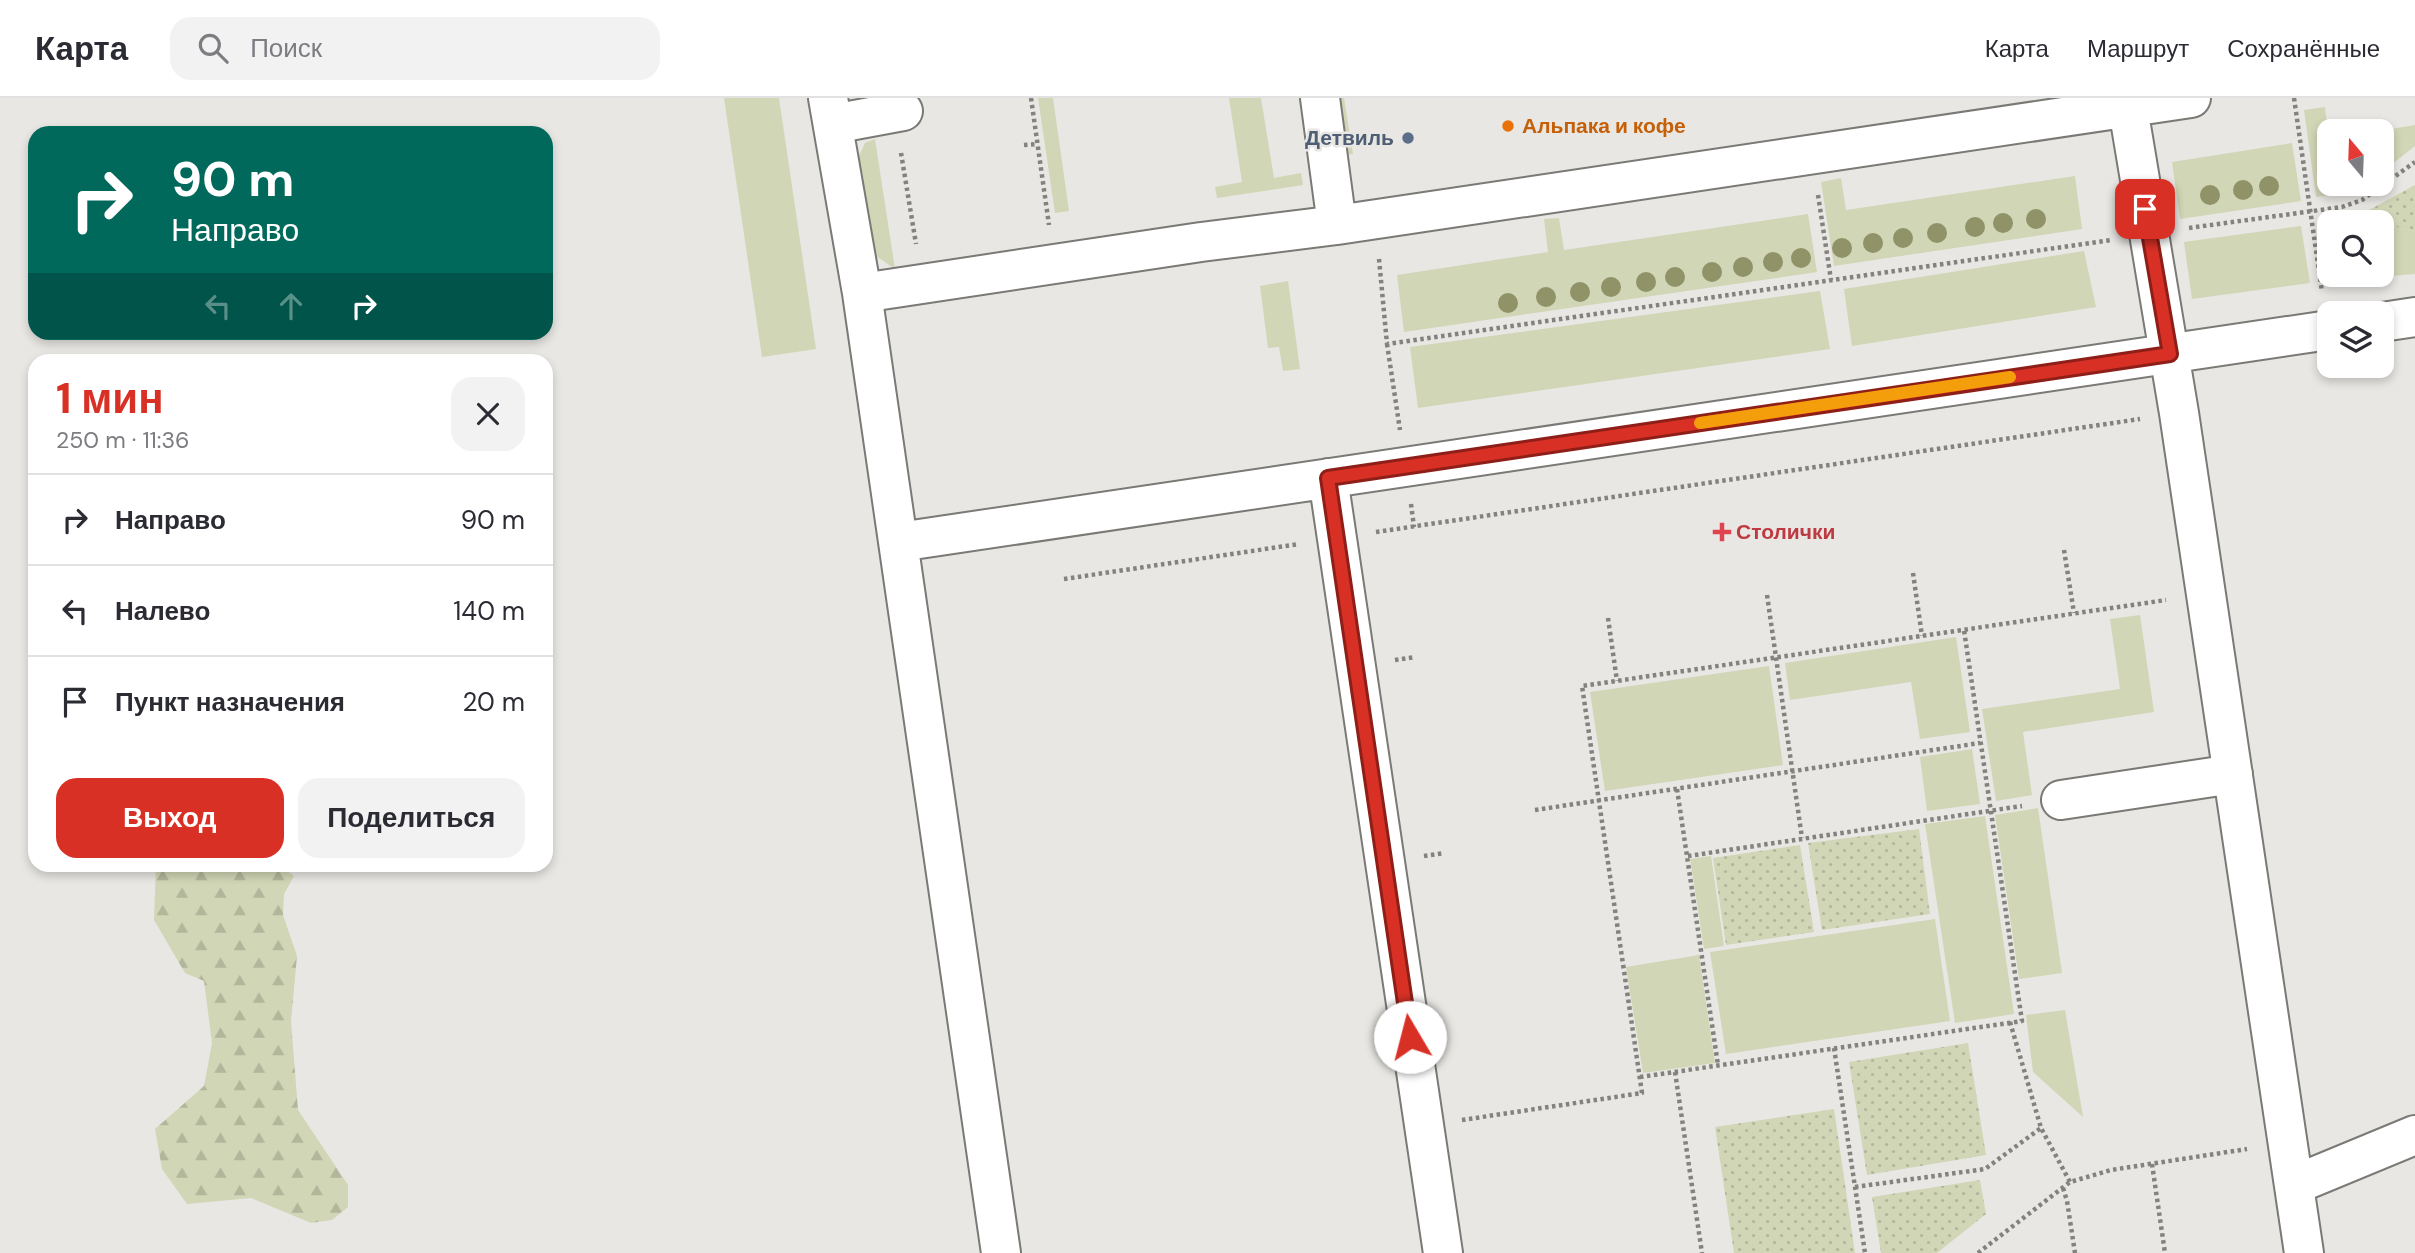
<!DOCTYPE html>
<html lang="ru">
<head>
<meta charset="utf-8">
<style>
	body { margin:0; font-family:"DM Sans",sans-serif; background:#f2f2f3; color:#2b2b33; height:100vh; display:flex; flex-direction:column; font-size:26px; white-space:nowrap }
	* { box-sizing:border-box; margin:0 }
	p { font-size:23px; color:#7c7c81 }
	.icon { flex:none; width:38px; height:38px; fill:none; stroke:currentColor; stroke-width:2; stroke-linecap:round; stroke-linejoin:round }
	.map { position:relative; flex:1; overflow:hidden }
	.drawer { position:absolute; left:28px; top:256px; width:525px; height:518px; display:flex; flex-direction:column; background:#fff; border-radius:21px; box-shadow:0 4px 10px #0003 }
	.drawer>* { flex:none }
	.hud { position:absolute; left:28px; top:28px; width:525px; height:214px; border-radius:21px; box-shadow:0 4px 10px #0003; background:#00695c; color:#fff; overflow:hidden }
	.needle { width:46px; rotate:341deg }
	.tools { position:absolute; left:2317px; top:21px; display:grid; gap:14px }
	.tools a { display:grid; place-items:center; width:77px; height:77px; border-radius:14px; background:#fff; box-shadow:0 4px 10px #0003; font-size:35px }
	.pin { position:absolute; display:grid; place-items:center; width:60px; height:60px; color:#fff; margin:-30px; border-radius:14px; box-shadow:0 4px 10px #0006 }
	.me { position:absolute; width:77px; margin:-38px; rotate:352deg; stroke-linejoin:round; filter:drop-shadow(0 0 5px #0008) }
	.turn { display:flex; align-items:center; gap:24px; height:147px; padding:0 28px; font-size:32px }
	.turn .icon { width:91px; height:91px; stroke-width:2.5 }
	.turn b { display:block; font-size:49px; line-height:60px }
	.lanes { display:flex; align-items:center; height:66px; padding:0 28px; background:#0003; justify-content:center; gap:35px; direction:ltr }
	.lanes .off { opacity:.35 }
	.round { display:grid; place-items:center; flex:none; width:74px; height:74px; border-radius:21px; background:#f2f2f3 }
	.headline { display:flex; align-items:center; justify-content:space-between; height:119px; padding:0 28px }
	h1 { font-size:42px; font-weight:800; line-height:52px; color:#d93025 }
	.primary-button { display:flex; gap:14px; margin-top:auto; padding:14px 28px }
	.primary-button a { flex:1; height:80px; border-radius:21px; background:#d93025; color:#fff; font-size:28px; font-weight:800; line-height:80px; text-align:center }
	.primary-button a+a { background:#f2f2f3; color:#2b2b33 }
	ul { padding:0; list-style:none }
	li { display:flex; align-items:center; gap:21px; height:91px; padding:0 28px; border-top:2px solid #e1e1e2 }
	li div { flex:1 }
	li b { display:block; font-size:26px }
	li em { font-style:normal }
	header { display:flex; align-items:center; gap:42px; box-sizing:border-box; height:98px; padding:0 35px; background:#fff; border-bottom:2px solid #e1e1e2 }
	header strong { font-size:33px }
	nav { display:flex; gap:38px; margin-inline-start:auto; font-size:24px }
	.search { width:490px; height:63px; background:#f2f2f3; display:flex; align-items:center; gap:18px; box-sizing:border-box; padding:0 24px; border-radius:21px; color:#7c7c81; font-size:26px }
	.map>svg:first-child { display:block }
	.grass { fill:#d1d6b6 }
	.forest { fill:url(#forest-firs) }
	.park { fill:url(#park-dots) }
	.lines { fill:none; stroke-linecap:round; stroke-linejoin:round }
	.minor-casing { stroke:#7a7975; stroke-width:42 }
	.path { stroke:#83827f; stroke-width:4.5; stroke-dasharray:3.5 3.5; stroke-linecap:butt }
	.minor { stroke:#fff; stroke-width:38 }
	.tree { fill:#909368 }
	.route-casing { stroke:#8d1f18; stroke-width:18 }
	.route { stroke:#d93025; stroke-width:12 }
	.slow { stroke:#f59e0b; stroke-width:12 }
	.food-dot { fill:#e8710a; stroke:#e9e7e3; stroke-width:2.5 }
	.service-dot { fill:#5c6f8a; stroke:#e9e7e3; stroke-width:2.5 }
	.health-dot { fill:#e0444e; stroke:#e9e7e3; stroke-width:2.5 }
	.labels { text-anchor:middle; stroke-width:5; stroke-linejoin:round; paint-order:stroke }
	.food-label { font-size:21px; font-weight:bold; fill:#c56008; stroke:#e9e7e3; text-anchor:start }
	.service-label { font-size:21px; font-weight:bold; fill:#4e5e75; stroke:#e9e7e3; text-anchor:end }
	.health-label { font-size:21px; font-weight:bold; fill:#be3a42; stroke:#e9e7e3; text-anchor:start }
</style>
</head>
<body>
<header>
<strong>Карта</strong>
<div class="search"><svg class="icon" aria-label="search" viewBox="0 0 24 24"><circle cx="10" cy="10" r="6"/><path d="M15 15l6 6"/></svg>Поиск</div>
<nav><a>Карта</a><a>Маршрут</a><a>Сохранённые</a></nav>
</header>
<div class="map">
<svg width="2415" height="1155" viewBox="0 0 2415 1155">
	<defs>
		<pattern id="forest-firs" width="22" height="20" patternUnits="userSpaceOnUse" patternTransform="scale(1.75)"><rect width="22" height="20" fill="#d1d6b6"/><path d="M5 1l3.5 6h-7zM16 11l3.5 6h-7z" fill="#b2b79b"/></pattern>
		<pattern id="park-dots" width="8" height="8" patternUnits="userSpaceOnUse" patternTransform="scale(1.75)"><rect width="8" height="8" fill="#d1d6b6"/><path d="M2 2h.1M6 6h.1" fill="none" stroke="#b2b79b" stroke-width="1.8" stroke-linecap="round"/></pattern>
	</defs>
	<rect width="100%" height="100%" fill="#e9e7e3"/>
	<path class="grass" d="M 724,0 L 779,0 L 816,251 L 762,259 Z
		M 1038,0 L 1053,0 L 1069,113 L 1055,115 Z
		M 1229,0 L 1261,0 L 1274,80 L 1301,75 L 1303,87 L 1217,100 L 1215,89 L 1242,84 Z
		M 1333,0 L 1344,0 L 1353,56 L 1343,57 Z
		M 2325,9 L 2329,42 L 2329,86 L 2363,86 L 2350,94 L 2316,99 L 2304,12 Z
		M 2415,27 L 2415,48 L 2382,74 L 2382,33 L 2379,33 Z
		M 875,41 L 895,171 L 876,158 L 867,139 L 857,62 L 865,45 Z
		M 2292,45 L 2301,103 L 2180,121 L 2172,64 Z
		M 2075,78 L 2082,131 L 1834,168 L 1821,84 L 1841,80 L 1846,112 Z
		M 2369,112 L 2385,126 L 2415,134 L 2415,176 L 2332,183 L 2330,177 L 2382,177 L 2382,124 L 2339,124 Z
		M 1808,116 L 1817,174 L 1404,234 L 1397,177 L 1548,154 L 1544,121 L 1559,120 L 1564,152 Z
		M 2301,128 L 2310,185 L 2192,201 L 2184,144 Z
		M 2084,153 L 2096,209 L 1852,248 L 1844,191 Z
		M 1288,183 L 1300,271 L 1283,273 L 1279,249 L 1268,250 L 1260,188 Z
		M 1820,193 L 1830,251 L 1418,310 L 1410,249 Z
		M 2140,517 L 2154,614 L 2023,634 L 2032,697 L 1996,703 L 1982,611 L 2120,591 L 2110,521 Z
		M 1956,539 L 1970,634 L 1920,641 L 1911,584 L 1790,602 L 1785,565 Z
		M 1769,568 L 1783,667 L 1605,693 L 1590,594 Z
		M 1972,651 L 1980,706 L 1927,713 L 1920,659 Z
		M 2038,710 L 2062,875 L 2019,881 L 1995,717 Z
		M 1985,718 L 2014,916 L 1955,925 L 1925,726 Z
		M 1711,758 L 1724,848 L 1704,851 L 1690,761 Z
		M 1935,821 L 1950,923 L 1726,956 L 1710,854 Z
		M 1699,857 L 1715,965 L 1643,975 L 1626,869 Z
		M 2065,912 L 2083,1019 L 2033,974 L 2026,917 Z"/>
	<path class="forest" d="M 156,767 L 279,767 L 294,778 L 284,796 L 283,817 L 297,858 L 291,923 L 298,1012 L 348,1087 L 348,1109 L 332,1122 L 311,1125 L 251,1100 L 187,1106 L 162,1071 L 155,1031 L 204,988 L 212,945 L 204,883 L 185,875 L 154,822 Z"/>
	<path class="park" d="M 2415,87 L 2415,134 L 2385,126 L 2369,112 Z
		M 1919,731 L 1930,816 L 1822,832 L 1808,745 Z
		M 1800,747 L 1814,834 L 1726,847 L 1713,760 Z
		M 1968,945 L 1986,1057 L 1867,1077 L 1849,964 Z
		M 1834,1011 L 1855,1155 L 1734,1155 L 1715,1029 Z
		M 1980,1082 L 1986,1116 L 1937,1155 L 1881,1155 L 1872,1099 Z"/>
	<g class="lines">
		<g class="minor-casing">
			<path id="minor" d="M 828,0 L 862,195 L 1201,144 L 1337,127
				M 1320,0 L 1337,127 L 2191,0
				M 2128,10 L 2179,315 L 2304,1155
				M 833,26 L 903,13
				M 862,195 L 1001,1155
				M 2382,224 L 2415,219
				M 1328,380 L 1443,1155
				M 899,444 L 2329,232
				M 2061,702 L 2233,676
				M 2294,1087 L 2415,1037"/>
		</g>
		<path class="path" d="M 1031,0 L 1049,127
			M 2294,0 L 2322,194
			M 1024,47 L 1037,46
			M 901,55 L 916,146
			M 1818,97 L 1831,182
			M 2189,130 L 2342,109 L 2362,102 L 2415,64
			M 1379,161 L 1387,246 L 2111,142
			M 1387,246 L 1400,332
			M 1411,406 L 1414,429
			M 1376,434 L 2140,321
			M 2064,452 L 2074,515
			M 1913,475 L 1922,538
			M 1064,481 L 1299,446
			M 1767,497 L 1802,740
			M 1608,520 L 1617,583
			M 1395,562 L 1415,559
			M 1677,691 L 1718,967
			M 1535,712 L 1980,645
			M 1424,758 L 1444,755
			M 1688,758 L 2022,708
			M 2010,924 L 2041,1030 L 2070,1084
			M 1834,950 L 1865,1155
			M 1675,974 L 1702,1155
			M 1640,979 L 2022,923 L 1964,532
			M 1462,1022 L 1642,995 L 1582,588 L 2166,502
			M 2152,1066 L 2165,1155
			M 1855,1089 L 1985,1071 L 2041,1030
			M 2063,1090 L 2067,1103 L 2075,1155
			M 1978,1155 L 2070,1084 L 2111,1072 L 2247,1051"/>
		<use href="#minor" class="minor"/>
	</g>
	<g class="tree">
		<circle cx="2269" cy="88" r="10"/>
		<circle cx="2243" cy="92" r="10"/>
		<circle cx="2210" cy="97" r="10"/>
		<circle cx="2036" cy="121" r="10"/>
		<circle cx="2003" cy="125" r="10"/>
		<circle cx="1975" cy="129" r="10"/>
		<circle cx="1937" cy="135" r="10"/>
		<circle cx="1903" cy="140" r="10"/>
		<circle cx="1873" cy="145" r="10"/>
		<circle cx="1842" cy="150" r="10"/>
		<circle cx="1801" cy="160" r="10"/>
		<circle cx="1773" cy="164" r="10"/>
		<circle cx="1743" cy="169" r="10"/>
		<circle cx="1712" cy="174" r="10"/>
		<circle cx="1675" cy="179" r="10"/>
		<circle cx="1646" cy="184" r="10"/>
		<circle cx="1611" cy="189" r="10"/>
		<circle cx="1580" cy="194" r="10"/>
		<circle cx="1546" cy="199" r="10"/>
		<circle cx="1508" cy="205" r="10"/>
	</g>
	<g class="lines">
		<g class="route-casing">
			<path id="route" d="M 1410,939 L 1328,380 L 2170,256 L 2145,111"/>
		</g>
		<use href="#route" class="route"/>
		<path class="slow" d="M 1700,325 L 2010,279"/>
	</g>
	<circle class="food-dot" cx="1508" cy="28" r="7"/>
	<circle class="service-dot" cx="1408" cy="40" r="7"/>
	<path class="health-dot" d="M1718.5 423.5h7v7h7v7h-7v7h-7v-7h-7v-7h7z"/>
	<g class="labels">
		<g class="food-label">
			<text x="1522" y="35">Альпака и кофе</text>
		</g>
		<g class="service-label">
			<text x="1394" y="47">Детвиль</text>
		</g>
		<g class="health-label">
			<text x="1736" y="441">Столички</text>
		</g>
	</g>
</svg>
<div class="tools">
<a><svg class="needle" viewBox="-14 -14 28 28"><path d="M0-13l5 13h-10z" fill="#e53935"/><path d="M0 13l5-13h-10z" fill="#7c7c81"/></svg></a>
<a><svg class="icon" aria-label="search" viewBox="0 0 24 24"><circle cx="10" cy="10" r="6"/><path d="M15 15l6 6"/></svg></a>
<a><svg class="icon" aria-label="layers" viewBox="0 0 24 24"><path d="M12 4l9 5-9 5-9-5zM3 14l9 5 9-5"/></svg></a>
</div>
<div class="pin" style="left:2145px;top:111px;background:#d93025"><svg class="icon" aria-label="arrive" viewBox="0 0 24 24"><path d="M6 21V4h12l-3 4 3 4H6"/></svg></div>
<svg class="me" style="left:1410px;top:939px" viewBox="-20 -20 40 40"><circle r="19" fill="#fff"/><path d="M0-13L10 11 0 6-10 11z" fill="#d93025"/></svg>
<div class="hud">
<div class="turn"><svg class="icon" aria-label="right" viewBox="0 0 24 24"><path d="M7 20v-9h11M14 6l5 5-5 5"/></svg><div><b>90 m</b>Направо</div></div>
<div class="lanes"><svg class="icon off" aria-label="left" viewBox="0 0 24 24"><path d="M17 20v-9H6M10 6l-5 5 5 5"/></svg><svg class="icon off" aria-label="ahead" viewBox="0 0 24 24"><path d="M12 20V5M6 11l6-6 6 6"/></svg><svg class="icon" aria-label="right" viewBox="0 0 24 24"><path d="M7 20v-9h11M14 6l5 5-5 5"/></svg></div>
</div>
<section class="drawer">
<div class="headline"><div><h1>1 мин</h1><p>250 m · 11:36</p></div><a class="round"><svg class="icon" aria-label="close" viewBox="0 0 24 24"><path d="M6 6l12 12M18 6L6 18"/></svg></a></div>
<ul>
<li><svg class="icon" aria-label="right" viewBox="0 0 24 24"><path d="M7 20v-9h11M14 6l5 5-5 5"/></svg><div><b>Направо</b></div><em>90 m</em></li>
<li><svg class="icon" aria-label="left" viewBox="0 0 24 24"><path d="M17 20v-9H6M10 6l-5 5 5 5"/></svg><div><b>Налево</b></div><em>140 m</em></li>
<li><svg class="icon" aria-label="arrive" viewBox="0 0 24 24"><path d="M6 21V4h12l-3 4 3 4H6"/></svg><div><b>Пункт назначения</b></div><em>20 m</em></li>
</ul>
<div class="primary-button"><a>Выход</a><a>Поделиться</a></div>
</section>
</div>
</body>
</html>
